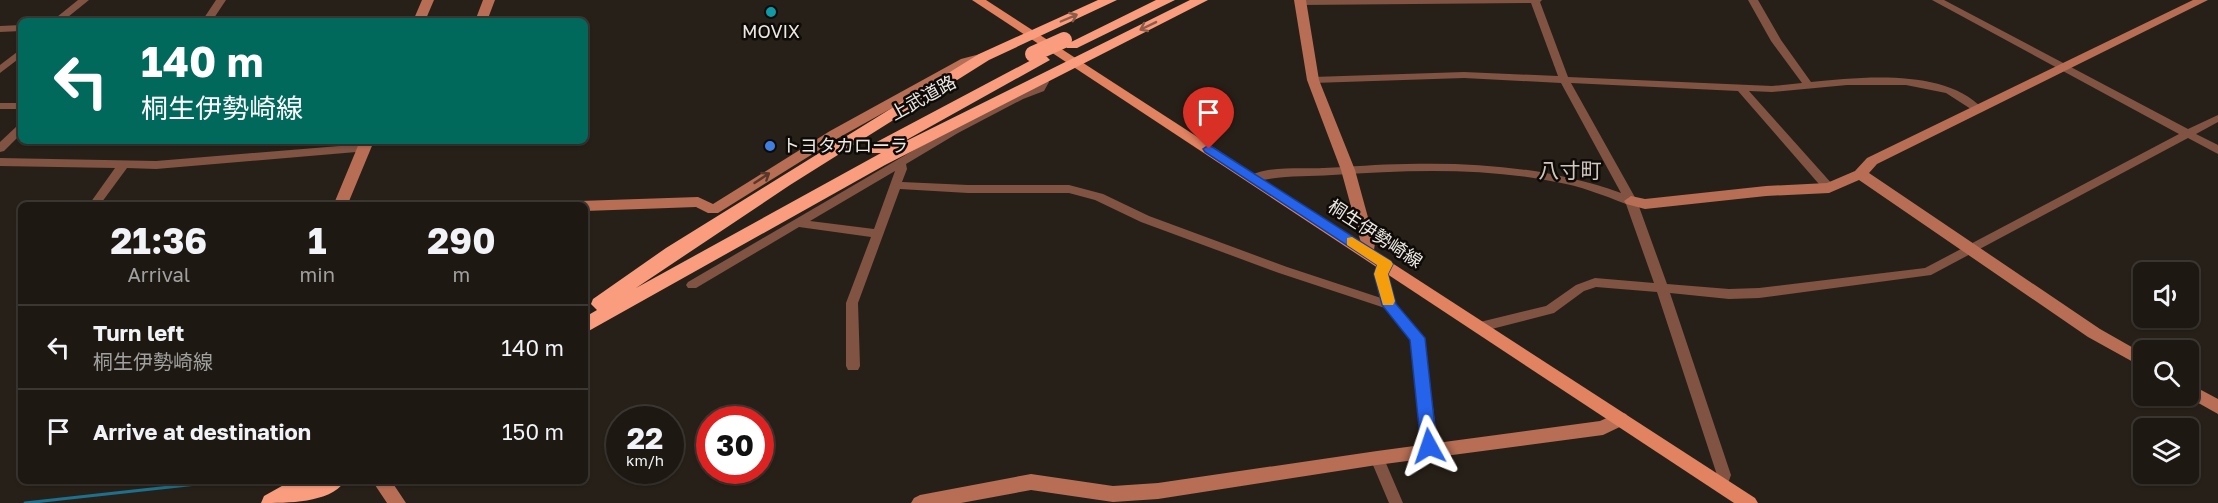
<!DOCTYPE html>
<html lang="en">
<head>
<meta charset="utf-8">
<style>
	body { margin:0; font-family:"Golos Text","Noto Sans JP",sans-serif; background:#25211b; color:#f1f3f6; height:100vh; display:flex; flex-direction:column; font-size:22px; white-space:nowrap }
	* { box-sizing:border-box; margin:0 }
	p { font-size:20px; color:#a0a09f }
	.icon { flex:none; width:33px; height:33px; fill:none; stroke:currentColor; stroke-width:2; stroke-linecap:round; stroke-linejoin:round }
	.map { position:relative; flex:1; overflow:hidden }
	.panel { position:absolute; left:18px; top:202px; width:570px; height:282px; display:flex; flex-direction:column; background:#1d1812; border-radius:9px; box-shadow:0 2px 4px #0004,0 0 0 2px #3b3732 }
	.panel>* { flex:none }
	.hud { position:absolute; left:18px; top:18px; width:570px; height:126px; border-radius:9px; box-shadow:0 2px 4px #0004,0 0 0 2px #3b3732; background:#00695c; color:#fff; overflow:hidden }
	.controls { position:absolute; left:2133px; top:262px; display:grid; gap:12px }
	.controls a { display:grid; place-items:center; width:66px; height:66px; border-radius:9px; background:#1d1812; box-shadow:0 2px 4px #0004,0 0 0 2px #3b3732; font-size:30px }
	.speed { position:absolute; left:606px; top:406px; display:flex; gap:12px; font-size:30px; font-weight:700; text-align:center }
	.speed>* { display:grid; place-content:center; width:78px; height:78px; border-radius:50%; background:#1d1812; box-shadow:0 2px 4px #0004,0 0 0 2px #3b3732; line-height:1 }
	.speed small { font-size:15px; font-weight:400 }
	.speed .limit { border:9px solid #d22; background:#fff; color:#111 }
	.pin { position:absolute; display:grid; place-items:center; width:51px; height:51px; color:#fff; margin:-62px -26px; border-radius:50% 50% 50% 0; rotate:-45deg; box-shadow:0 0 6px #0007 }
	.pin .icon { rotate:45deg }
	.me { position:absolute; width:66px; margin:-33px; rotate:355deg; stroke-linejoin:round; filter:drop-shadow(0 0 4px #0008) }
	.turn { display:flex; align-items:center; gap:21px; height:126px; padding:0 24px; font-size:27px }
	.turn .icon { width:78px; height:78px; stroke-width:2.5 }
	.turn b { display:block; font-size:42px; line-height:51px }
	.eta { display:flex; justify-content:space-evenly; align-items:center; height:102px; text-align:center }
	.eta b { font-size:36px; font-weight:700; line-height:42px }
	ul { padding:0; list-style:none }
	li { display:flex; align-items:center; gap:18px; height:84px; padding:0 24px; border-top:2px solid #3b3732 }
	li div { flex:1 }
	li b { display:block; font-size:22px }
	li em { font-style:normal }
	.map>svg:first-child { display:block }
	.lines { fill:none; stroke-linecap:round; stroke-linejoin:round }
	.stream { stroke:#1c728e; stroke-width:3 }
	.street { fill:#815343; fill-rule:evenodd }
	.secondary { fill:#b76e54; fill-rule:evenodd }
	.primary { fill:#e18261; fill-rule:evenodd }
	.highway { fill:#f99d7e; fill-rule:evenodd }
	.highway-bridge { stroke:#f99d7e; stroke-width:16 }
	.oneway { stroke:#8f5b48 }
	.oneway2 { stroke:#59372a }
	.route { fill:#2563eb; stroke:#184099; stroke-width:1.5 }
	.slow { fill:#f59e0b }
	.culture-dot { fill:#0f9aa8; stroke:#0d0a07; stroke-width:2 }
	.shop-dot { fill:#3f7fe0; stroke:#0d0a07; stroke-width:2 }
	.labels { text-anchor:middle; stroke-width:5; stroke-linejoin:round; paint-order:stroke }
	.poi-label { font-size:18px; fill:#ece7e2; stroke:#0d0a07 }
	.street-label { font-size:18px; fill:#ece7e2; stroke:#0d0a07 }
	.quarter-label { font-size:21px; fill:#d0c7bd; stroke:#0d0a07 }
</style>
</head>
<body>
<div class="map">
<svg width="2218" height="503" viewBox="0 0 2218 503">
	<rect width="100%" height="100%" fill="#272018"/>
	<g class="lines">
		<path class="stream" d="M 25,503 L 215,482"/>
		<path class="street" d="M 78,0 L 89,0 L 63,21 L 52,21 Z
			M 216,0 L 226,0 L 212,21 L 202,21 Z
			M 1298,0 L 1542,0 L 1540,2 L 1568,77 L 1772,86 L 1802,83 L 1771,41 L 1748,0 L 1758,0 L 1781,40 L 1811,82 C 1862,77 1945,68 1983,109 L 1978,112 L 1974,111 L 1946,93 L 1906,85 L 1847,85 L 1772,92 L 1749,91 L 1833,185 L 1835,188 L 1829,192 L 1825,191 L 1738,91 L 1571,83 L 1637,201 L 1667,284 L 1729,289 L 1759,288 L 1925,268 L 2179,134 L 1932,0 L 1944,0 L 2188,129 L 2218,115 L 2218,122 L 2196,134 L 2218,145 L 2218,154 L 2188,138 L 1931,275 L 1759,298 L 1729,299 L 1670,293 L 1731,475 L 1726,489 L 1721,491 L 1716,489 L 1714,485 L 1717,475 L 1657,292 L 1596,287 L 1584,291 L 1554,313 L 1480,332 L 1475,330 L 1474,327 L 1475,324 L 1480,322 L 1546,306 L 1576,285 L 1595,278 L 1654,283 L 1626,204 C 1603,195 1580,186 1556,182 C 1482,167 1407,170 1332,175 C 1306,177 1280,175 1254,182 L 1248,178 C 1261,165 1306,169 1324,168 C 1351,167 1378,164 1406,164 C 1479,162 1551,168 1621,193 L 1561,83 L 1464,78 L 1313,83 L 1308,80 L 1313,77 L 1464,72 L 1558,76 L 1531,3 L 1301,5 L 1298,4 Z
			M 21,25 L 21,31 L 0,32 L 0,26 Z
			M 21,49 L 21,57 L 0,73 L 0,65 Z
			M 1042,75 L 1046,76 L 1049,82 L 1044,91 L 1023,99 L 958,133 L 906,164 L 907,169 L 902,182 L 968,185 L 1069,185 L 1103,194 L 1149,216 L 1287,267 L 1381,298 C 1377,283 1371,272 1383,261 L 1391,261 L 1393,264 L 1387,274 L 1395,303 L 1424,338 L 1439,453 L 1437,457 L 1432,459 L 1427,457 L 1425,453 L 1412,339 L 1385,308 L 1279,273 L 1141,222 L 1095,200 L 1069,193 L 968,193 L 900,189 L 858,303 L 860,366 L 858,370 L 848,370 L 846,366 L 846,303 L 871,237 L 799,227 L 696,288 L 688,288 L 686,285 L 688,282 L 950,129 L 1015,95 L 1036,87 L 1039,82 L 1037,78 ZM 895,171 L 874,229 L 810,221 Z
			M 0,103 L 21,103 L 21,109 L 0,109 Z
			M 21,125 L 21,134 L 4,151 L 0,152 L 0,142 L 17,126 Z
			M 364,144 L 368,145 L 369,148 L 368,151 L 156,169 L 127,168 L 99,206 L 88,206 L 115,168 L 0,166 L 0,158 L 156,161 Z
			M 1377,452 L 1382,454 L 1403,503 L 1389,503 L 1370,458 L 1372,454 Z"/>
		<path class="secondary" d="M 422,0 L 434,0 L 425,21 L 413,21 Z
			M 483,0 L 495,0 L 487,21 L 475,21 Z
			M 1294,0 L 1306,0 L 1319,80 L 1355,170 L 1375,243 L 1373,257 L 1368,258 L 1360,253 L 1361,243 L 1341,170 L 1307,80 Z
			M 2193,0 L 2208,0 L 1877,164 L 1869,173 L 2100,329 L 2144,354 L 2144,368 L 2088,337 L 1859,180 L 1829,193 L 1766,196 L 1645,209 L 1626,204 L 1624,201 L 1631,196 L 1645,199 L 1766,186 L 1827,183 L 1855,171 L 1867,158 Z
			M 984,53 L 988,54 L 988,60 L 969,65 L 840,137 L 718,213 L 708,213 L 696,207 L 585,211 L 585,206 L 572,206 L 579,201 L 698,197 L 713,204 L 830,131 L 961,59 Z
			M 360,141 L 374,141 L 347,206 L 333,206 Z
			M 2188,383 L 2218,399 L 2218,414 L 2186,396 L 2188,396 Z
			M 1620,412 L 1626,414 L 1629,419 L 1626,424 L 1603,435 L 1377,465 L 1158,499 L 1113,502 L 1031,490 L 961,503 L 911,503 L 914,498 L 920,495 L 1031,474 L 1113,486 L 1158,483 L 1377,451 L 1600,421 Z
			M 373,482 L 392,482 L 406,503 L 387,503 Z"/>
		<path class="primary" d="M 972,0 L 986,0 L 1755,498 L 1758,503 L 1734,503 Z"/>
		<path class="highway" d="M 1098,0 L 1117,0 L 989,60 L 790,185 L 636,288 L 881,153 L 871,153 L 869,149 L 871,145 L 1037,57 L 1047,57 L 1050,60 L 892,148 L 1190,0 L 1208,0 L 885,165 L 585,333 L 585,317 L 597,310 L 591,304 L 593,299 L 666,248 L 979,54 Z
			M 1156,0 L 1175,0 L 1077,48 L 1067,48 L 1065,45 Z
			M 289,482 L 344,482 C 330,503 287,503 261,503 L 264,496 Z"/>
		<path class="highway-bridge" d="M 1033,54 L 1064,40"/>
	</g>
	<defs><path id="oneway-shaft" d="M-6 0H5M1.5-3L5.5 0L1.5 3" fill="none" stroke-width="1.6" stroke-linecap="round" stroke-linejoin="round" transform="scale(1.5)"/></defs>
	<g class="oneway">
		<use href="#oneway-shaft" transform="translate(1069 18) rotate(-23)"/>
		<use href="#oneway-shaft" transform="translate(1148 26) rotate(154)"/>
	</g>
	<use class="oneway2" href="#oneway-shaft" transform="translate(762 178) rotate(-33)"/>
	<path class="route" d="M 1209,145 L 1391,261 L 1393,264 L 1388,274 L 1396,304 L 1425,338 L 1437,446 L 1435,450 L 1429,452 L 1421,446 L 1410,340 L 1382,305 L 1374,274 L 1377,265 L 1205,152 L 1203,149 Z"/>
	<path class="slow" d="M 1352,237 L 1391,261 L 1393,264 L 1388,274 L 1395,301 L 1393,305 L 1383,305 L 1374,274 L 1377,265 L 1347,245 L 1347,238 Z"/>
	<circle class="culture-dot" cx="771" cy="12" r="6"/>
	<circle class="shop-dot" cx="770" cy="146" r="6"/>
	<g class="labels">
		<g class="poi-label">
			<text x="771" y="38">MOVIX</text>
			<text x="782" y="152" text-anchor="start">トヨタカローラ</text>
		</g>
		<g class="street-label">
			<text transform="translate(923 98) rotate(-29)" y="6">上武道路</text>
			<text transform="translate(1375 234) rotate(33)" y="6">桐生伊勢崎線</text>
		</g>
		<g class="quarter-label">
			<text x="1570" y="178">八寸町</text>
		</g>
	</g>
</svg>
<div class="controls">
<a><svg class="icon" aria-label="sound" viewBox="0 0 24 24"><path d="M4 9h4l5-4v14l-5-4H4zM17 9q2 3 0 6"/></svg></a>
<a><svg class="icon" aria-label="search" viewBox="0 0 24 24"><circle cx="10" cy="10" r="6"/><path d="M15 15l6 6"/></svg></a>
<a><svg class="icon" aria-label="layers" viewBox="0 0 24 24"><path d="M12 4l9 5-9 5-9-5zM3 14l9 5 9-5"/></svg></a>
</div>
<div class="speed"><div>22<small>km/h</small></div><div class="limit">30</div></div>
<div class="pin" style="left:1209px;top:149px;background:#d93025"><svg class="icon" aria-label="arrive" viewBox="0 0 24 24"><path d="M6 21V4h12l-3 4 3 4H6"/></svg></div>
<svg class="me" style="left:1429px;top:446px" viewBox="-20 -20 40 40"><path d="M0-17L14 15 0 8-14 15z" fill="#2563eb" stroke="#fff" stroke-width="4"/></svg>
<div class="hud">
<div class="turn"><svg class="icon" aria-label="left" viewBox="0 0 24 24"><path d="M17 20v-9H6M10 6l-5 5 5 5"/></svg><div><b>140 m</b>桐生伊勢崎線</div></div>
</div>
<section class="panel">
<div class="eta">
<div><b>21:36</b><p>Arrival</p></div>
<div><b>1</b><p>min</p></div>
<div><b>290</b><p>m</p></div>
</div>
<ul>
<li><svg class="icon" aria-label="left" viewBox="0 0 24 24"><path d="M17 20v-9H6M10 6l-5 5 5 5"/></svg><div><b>Turn left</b><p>桐生伊勢崎線</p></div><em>140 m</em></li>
<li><svg class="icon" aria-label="arrive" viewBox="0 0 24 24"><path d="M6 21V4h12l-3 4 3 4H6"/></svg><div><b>Arrive at destination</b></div><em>150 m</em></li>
</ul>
</section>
</div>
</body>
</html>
